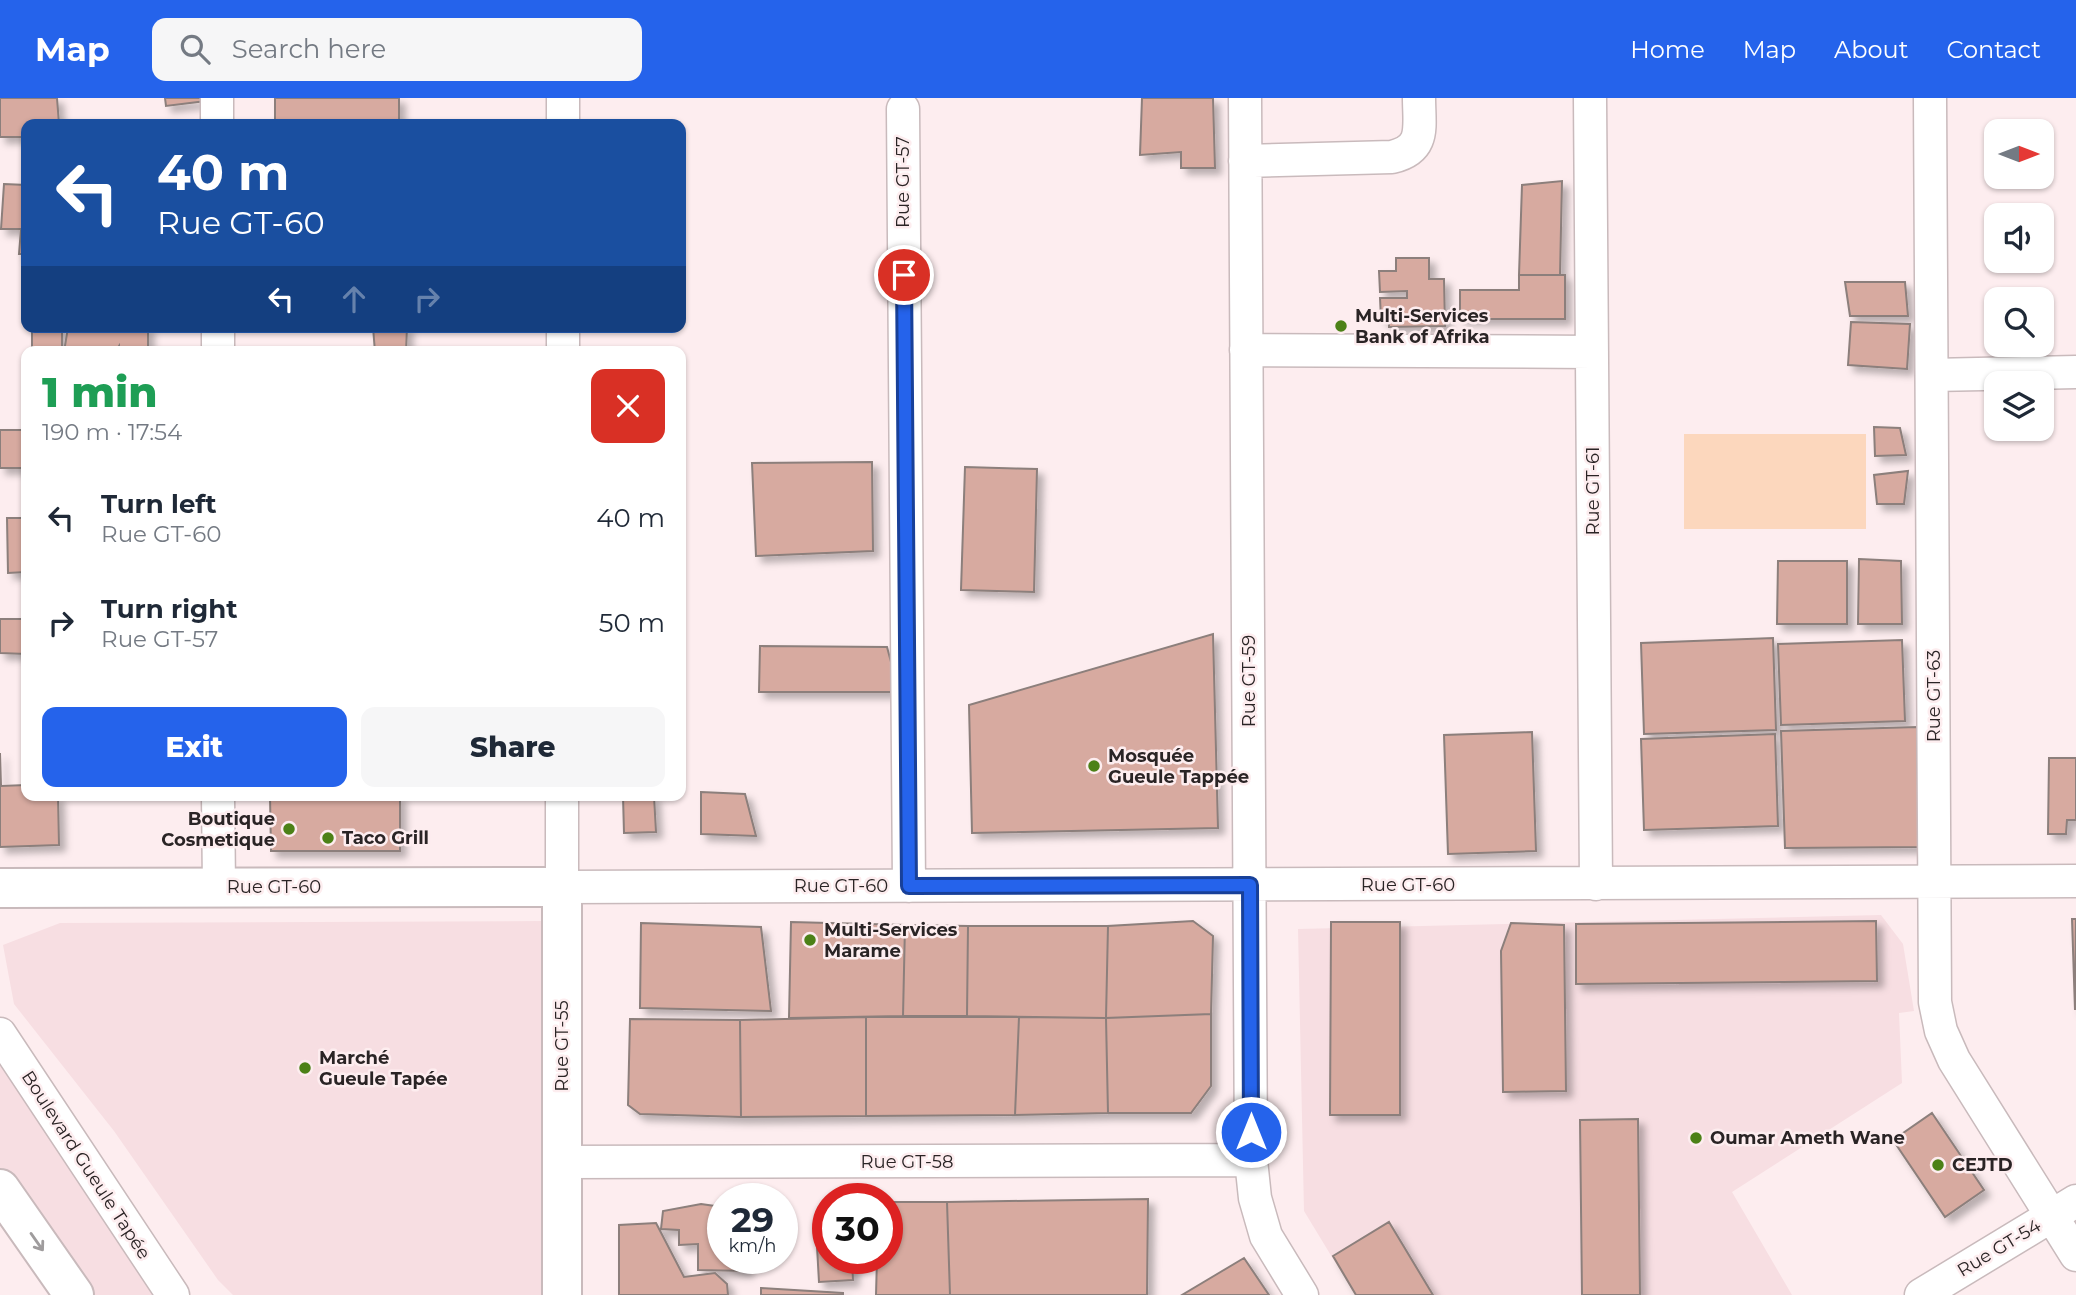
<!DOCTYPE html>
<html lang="en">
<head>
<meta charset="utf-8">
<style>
	body { margin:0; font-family:Montserrat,sans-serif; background:#f6f6f7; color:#1f2937; height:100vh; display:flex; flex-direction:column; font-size:26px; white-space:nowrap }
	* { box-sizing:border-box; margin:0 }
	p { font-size:23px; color:#747a83 }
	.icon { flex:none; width:38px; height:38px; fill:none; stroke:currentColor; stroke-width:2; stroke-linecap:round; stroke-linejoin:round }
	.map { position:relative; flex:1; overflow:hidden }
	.side { position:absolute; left:21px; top:248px; width:665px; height:455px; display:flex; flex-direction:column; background:#fff; border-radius:14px; box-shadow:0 2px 5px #0004 }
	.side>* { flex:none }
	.hud { position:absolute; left:21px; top:21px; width:665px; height:214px; border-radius:14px; box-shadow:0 2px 5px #0004; background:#1a4fa0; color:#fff; overflow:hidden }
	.needle { width:46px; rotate:90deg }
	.fabs { position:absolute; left:1984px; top:21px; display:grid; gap:14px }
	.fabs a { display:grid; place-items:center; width:70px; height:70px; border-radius:14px; background:#fff; box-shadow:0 2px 5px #0004; font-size:35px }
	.speed { position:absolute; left:707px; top:1085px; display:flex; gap:14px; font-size:35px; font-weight:700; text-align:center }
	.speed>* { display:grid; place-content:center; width:91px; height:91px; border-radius:50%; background:#fff; box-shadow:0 2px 5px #0004; line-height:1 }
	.speed small { font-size:18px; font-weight:400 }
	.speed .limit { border:10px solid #d22; background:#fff; color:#111 }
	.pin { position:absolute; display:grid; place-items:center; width:60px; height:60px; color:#fff; margin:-30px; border:4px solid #fff; border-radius:50%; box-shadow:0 2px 7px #0007 }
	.me { position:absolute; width:77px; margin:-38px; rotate:0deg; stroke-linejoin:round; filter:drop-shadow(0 0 5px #0008) }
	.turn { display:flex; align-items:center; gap:24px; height:147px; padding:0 21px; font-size:32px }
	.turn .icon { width:91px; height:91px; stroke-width:2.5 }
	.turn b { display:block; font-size:49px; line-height:60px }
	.lanes { display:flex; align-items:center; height:66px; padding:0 21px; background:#0003; justify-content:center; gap:35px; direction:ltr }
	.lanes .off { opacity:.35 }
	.round { display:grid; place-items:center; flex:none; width:74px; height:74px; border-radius:14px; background:#f6f6f7 }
	.summary { display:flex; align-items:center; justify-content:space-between; height:119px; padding:0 21px }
	h1 { font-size:42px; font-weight:800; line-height:52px; color:#1e9e55 }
	.button { display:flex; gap:14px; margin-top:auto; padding:14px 21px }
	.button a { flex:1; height:80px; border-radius:14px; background:#2563eb; color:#fff; font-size:28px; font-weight:800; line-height:80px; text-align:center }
	.button a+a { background:#f6f6f7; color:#1f2937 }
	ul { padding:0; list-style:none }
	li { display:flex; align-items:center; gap:21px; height:105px; padding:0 21px }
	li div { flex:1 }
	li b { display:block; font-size:26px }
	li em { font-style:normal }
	header { display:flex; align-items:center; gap:42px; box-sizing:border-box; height:98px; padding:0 35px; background:#2563eb; color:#fff }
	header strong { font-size:33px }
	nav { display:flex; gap:38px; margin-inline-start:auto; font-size:24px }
	.search { width:490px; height:63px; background:#f6f6f7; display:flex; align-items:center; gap:18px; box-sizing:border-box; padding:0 24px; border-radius:14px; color:#747a83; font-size:26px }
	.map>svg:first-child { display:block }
	.built { fill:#f7dee2 }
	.green { fill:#fcd7bd }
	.building { fill:#d7aaa0; stroke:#8c7f7b; stroke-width:2; filter:url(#shadow) }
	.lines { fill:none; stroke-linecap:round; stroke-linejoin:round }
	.street-casing { stroke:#c9babc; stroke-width:35 }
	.secondary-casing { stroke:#c9babc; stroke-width:42 }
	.street { stroke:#fff; stroke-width:32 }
	.secondary { stroke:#fff; stroke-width:38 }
	.oneway { stroke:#9f9c9d }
	.route-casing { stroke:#184099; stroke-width:18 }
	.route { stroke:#2563eb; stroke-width:12 }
	.poi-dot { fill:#4c8117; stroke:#fdedef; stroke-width:2.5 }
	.labels { text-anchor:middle; stroke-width:5; stroke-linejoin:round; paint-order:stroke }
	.street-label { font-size:18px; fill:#2a2425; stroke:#fdedef }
	.poi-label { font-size:18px; font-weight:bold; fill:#2a2425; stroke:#fdedef; text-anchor:start }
</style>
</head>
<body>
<header>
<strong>Map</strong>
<div class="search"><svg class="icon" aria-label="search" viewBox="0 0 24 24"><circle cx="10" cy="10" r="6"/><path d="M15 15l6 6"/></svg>Search here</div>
<nav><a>Home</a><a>Map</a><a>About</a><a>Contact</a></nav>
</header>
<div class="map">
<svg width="2076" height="1197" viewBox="0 0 2076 1197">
	<defs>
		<filter id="shadow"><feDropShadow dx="6" dy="6" stdDeviation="3.5" flood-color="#0004"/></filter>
	</defs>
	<rect width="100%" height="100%" fill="#fdedef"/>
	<path class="built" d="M 1881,817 L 1903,846 L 1914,913 L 1899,915 L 1902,985 L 1732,1094 L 1792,1197 L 1355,1197 L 1304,1113 L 1298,831 Z
		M 544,823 L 548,1197 L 233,1197 L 218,1182 L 114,1033 L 14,906 L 3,847 L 60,825 Z
		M 0,964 L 165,1197 L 74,1197 L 0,1082 Z"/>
	<path class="green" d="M 1684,336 L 1866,336 L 1866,431 L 1684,431 Z"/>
	<path class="building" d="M 0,0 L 57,0 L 59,26 L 26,26 L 26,39 L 0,39 Z
		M 165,0 L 214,0 L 214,2 L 166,8 Z
		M 275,0 L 399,0 L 399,26 L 275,26 Z
		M 1142,0 L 1213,0 L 1215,70 L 1181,70 L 1181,54 L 1140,57 Z
		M 1562,83 L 1560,177 L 1519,177 L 1522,87 Z
		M 4,86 L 26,87 L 26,131 L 1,131 Z
		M 21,131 L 26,131 L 26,156 L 19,156 Z
		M 1396,160 L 1429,160 L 1429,181 L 1444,181 L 1445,228 L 1389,229 L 1389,221 L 1381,221 L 1380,200 L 1407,200 L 1407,193 L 1380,194 L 1379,173 L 1396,173 Z
		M 1519,177 L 1565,177 L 1565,221 L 1460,221 L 1460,192 L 1519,192 Z
		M 1845,184 L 1905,184 L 1908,218 L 1850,218 Z
		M 1851,224 L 1910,226 L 1907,271 L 1848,267 Z
		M 32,229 L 62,229 L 62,254 L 32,254 Z
		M 68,229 L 148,229 L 148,250 L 134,254 L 119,254 L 119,248 L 115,254 L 64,254 Z
		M 373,229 L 407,229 L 406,254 L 375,254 Z
		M 1874,329 L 1900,330 L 1906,357 L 1875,358 Z
		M 0,332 L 26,332 L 26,370 L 0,370 Z
		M 872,364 L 873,453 L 756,458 L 752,365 Z
		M 965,369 L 1037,371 L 1034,494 L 961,492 Z
		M 1908,373 L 1904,406 L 1877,406 L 1874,377 Z
		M 7,420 L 26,420 L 26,474 L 8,475 Z
		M 1859,461 L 1901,463 L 1902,526 L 1858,526 Z
		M 1778,463 L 1847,463 L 1847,526 L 1777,526 Z
		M 0,521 L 26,521 L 26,556 L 0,555 Z
		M 1213,536 L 1218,730 L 972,735 L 969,607 Z
		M 1773,540 L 1776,632 L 1644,636 L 1641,545 Z
		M 1902,542 L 1905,623 L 1781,627 L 1778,546 Z
		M 760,548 L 887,549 L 899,594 L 759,594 Z
		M 1917,629 L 1919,749 L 1785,750 L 1781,633 Z
		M 1532,634 L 1536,753 L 1448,756 L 1444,637 Z
		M 1775,636 L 1778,728 L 1644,732 L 1641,641 Z
		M 0,655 L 1,688 L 26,687 L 26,698 L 58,698 L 59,747 L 0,749 Z
		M 2049,660 L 2076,660 L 2076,722 L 2067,722 L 2066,736 L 2048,736 Z
		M 701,694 L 745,696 L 756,738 L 701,736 Z
		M 270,698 L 400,698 L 400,753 L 271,753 Z
		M 623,698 L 654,698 L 656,734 L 624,735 Z
		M 2072,821 L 2076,821 L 2075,912 Z
		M 1193,823 L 1213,838 L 1211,916 L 1106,920 L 1108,828 Z
		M 1876,823 L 1877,883 L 1576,886 L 1576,826 Z
		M 791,824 L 905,827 L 903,918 L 789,920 Z
		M 1331,824 L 1400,824 L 1400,1017 L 1330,1017 Z
		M 641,825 L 761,829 L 771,913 L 640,910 Z
		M 1511,825 L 1564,827 L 1566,993 L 1503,994 L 1501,853 Z
		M 905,827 L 968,828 L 967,918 L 903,918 Z
		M 968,828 L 1108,828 L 1106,920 L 967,918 Z
		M 1211,916 L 1211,988 L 1191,1015 L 1108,1015 L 1106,920 Z
		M 866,919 L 1019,919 L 1015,1017 L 866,1018 Z
		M 866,919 L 866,1018 L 741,1019 L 740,922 Z
		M 1019,919 L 1106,920 L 1108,1015 L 1015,1017 Z
		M 630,921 L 740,922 L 741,1019 L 640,1016 L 628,1007 Z
		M 1932,1015 L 1984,1092 L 1945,1119 L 1893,1042 Z
		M 1638,1021 L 1640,1197 L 1582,1197 L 1580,1022 Z
		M 1148,1101 L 1147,1197 L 950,1197 L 947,1104 Z
		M 887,1104 L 947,1104 L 950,1197 L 876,1197 L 877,1160 L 887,1160 Z
		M 701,1106 L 715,1108 L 723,1113 L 723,1160 L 746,1160 L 747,1173 L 698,1172 L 698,1146 L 679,1147 L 679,1132 L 661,1131 L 663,1113 Z
		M 1389,1124 L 1433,1197 L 1356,1197 L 1333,1158 Z
		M 656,1125 L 684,1179 L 715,1175 L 727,1186 L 728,1197 L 619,1197 L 619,1127 Z
		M 828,1130 L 828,1160 L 852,1160 L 853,1182 L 819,1184 L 816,1131 Z
		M 1244,1160 L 1269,1197 L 1182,1197 Z
		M 761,1190 L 843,1195 L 843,1197 L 761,1197 Z"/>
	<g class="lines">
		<g class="street-casing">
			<path id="street" d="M 217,0 L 217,26
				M 1245,0 L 1251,1062 L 1255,1100 L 1266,1138 L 1302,1197
				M 1590,0 L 1596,786
				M 1930,0 L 1935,904 L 1941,933 L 1954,962 L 2076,1157
				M 903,11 L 909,788
				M 563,26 L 563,0
				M 1245,63 L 1392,59 C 1426,51 1419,29 1419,0
				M 218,229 L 218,254
				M 1246,252 L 1592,254
				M 563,254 L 563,229
				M 1932,277 L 2076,274
				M 218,698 L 219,789
				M 562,698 L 562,789 L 2076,783
				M 0,936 L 173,1197
				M 562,1064 L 1251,1062
				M 1921,1197 L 2076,1103"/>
		</g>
		<g class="secondary-casing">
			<path id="secondary" d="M 0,790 L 562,789 L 562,1197
				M 0,1091 L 74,1197"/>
		</g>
		<use href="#street" class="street"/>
		<use href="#secondary" class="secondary"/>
	</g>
	<defs><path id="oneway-shaft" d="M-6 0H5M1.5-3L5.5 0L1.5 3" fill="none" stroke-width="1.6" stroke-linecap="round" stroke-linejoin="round" transform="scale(1.75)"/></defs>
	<use class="oneway" href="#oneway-shaft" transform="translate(37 1144) rotate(55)"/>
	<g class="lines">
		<g class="route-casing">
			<path id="route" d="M 904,177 L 909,788 L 1250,787 L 1251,1034"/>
		</g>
		<use href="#route" class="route"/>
	</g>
	<g class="poi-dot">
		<circle cx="1341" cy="228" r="7"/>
		<circle cx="1094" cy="668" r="7"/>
		<circle cx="289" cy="731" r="7"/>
		<circle cx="328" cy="740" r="7"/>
		<circle cx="810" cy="842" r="7"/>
		<circle cx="305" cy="970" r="7"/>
		<circle cx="1696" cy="1040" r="7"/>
		<circle cx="1938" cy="1067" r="7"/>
	</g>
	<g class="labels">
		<g class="street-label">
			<text transform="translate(903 84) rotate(-90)" y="6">Rue GT-57</text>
			<text transform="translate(1593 393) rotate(-90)" y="6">Rue GT-61</text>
			<text transform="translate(1249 583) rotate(-90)" y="6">Rue GT-59</text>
			<text transform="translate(1934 598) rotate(-90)" y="6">Rue GT-63</text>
			<text x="1408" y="793">Rue GT-60</text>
			<text x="841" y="794">Rue GT-60</text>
			<text x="274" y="795">Rue GT-60</text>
			<text transform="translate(562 948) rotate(-90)" y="6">Rue GT-55</text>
			<text x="907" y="1070">Rue GT-58</text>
			<text transform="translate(86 1067) rotate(57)" y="6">Boulevard Gueule Tapée</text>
			<text transform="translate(1999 1150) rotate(-31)" y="6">Rue GT-54</text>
		</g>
		<g class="poi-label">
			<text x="1355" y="224">Multi-Services<tspan x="1355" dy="21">Bank of Afrika</tspan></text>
			<text x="1108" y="664">Mosquée<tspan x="1108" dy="21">Gueule Tappée</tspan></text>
			<text x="275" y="727" text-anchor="end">Boutique<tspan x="275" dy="21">Cosmetique</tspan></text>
			<text x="342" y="746">Taco Grill</text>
			<text x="824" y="838">Multi-Services<tspan x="824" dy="21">Marame</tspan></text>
			<text x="319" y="966">Marché<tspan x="319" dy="21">Gueule Tapée</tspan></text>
			<text x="1710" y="1046">Oumar Ameth Wane</text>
			<text x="1952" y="1073">CEJTD</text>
		</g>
	</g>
</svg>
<div class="fabs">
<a><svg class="needle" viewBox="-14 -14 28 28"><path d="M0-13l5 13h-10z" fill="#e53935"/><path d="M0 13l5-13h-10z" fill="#747a83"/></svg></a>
<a><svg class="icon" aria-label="sound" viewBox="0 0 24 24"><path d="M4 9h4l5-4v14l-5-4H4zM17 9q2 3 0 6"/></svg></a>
<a><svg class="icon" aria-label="search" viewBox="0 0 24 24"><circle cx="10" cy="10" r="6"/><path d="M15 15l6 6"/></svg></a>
<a><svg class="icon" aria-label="layers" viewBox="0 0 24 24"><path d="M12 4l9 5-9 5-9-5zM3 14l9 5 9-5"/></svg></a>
</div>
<div class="speed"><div>29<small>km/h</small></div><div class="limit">30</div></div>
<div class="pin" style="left:904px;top:177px;background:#d93025"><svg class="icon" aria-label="arrive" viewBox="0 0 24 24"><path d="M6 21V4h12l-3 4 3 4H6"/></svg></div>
<svg class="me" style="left:1251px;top:1034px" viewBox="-20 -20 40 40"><circle r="17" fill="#2563eb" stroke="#fff" stroke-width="3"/><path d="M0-11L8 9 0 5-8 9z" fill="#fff"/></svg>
<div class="hud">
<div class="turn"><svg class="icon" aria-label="left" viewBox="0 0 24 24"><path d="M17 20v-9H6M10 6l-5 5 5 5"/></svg><div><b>40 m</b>Rue GT-60</div></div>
<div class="lanes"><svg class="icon" aria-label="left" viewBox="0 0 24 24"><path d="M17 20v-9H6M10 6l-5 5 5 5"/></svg><svg class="icon off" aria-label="ahead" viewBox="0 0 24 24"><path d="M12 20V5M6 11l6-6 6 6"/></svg><svg class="icon off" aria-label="right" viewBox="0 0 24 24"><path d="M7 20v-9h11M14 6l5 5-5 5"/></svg></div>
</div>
<section class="side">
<div class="summary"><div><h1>1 min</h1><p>190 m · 17:54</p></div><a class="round" style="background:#d93025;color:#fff"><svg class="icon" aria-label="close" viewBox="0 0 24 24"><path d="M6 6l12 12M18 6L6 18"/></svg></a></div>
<ul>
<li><svg class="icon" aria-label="left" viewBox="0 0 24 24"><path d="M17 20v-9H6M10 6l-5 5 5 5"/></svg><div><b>Turn left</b><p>Rue GT-60</p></div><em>40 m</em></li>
<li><svg class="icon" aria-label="right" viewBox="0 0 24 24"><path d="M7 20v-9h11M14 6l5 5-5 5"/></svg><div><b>Turn right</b><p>Rue GT-57</p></div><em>50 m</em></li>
</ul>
<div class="button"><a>Exit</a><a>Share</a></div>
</section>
</div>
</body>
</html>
